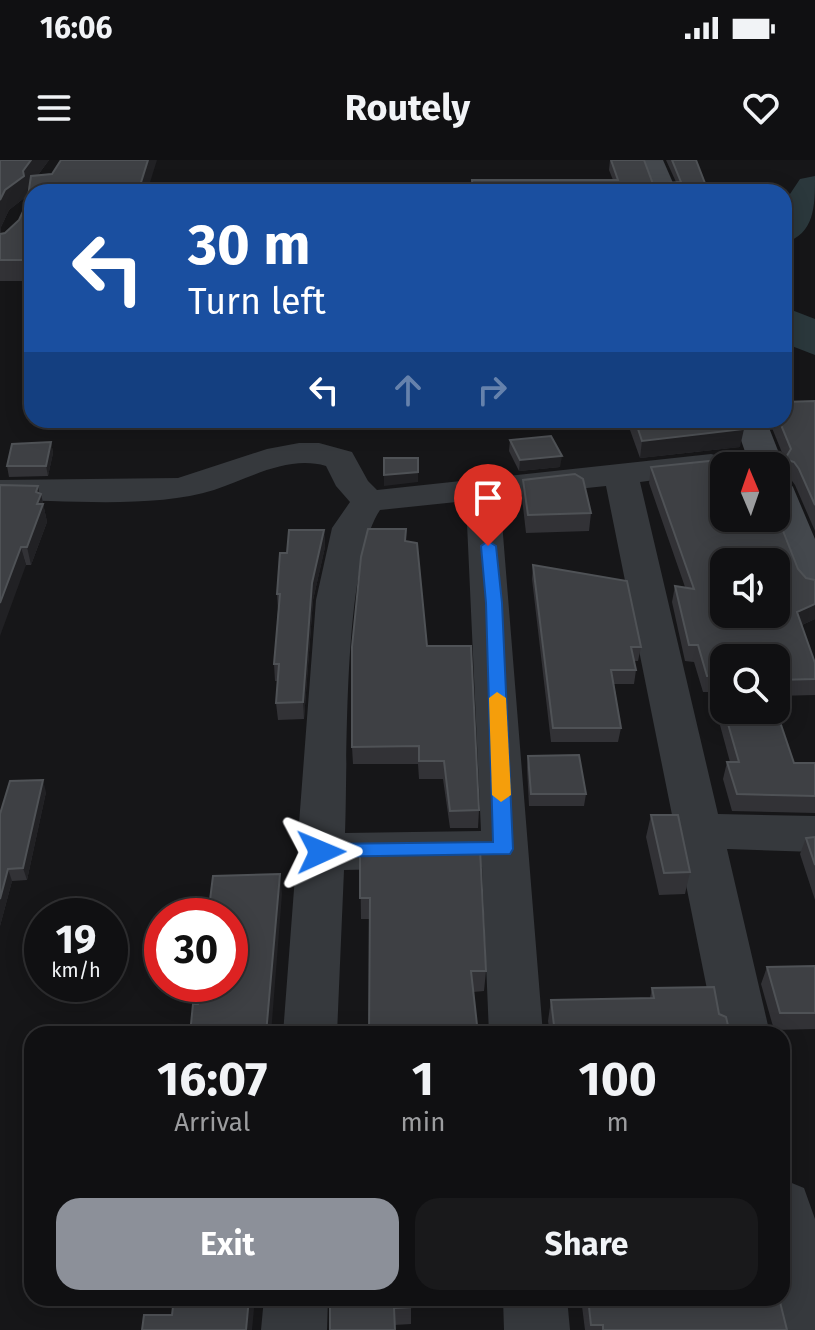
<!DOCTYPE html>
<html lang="en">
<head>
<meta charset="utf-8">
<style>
	body { margin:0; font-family:"Fira Sans",sans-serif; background:#19191b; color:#f1f3f6; height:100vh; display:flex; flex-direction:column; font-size:30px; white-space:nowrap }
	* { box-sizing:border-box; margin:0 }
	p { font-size:26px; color:#9c9d9f }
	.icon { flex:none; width:44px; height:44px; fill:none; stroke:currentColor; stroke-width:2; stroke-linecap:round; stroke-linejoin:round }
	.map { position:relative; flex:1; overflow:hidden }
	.side { position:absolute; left:24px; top:866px; width:766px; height:280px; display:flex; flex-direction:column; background:#101012; border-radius:24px; box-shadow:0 4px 20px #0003,0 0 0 2px #303032 }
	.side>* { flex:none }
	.hud { position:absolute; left:24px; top:24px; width:768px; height:244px; border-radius:24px; box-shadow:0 4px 20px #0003,0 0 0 2px #303032; background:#1a4fa0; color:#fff; overflow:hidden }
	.needle { width:52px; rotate:358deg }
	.buttons { position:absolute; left:710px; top:292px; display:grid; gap:16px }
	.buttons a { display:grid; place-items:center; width:80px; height:80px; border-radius:16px; background:#101012; box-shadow:0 4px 20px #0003,0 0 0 2px #303032; font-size:40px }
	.speed { position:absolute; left:24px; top:738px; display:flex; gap:16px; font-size:40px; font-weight:700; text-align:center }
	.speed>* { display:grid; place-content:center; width:104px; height:104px; border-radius:50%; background:#101012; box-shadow:0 4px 20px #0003,0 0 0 2px #303032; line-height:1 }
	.speed small { font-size:20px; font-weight:400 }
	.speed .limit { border:12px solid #d22; background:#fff; color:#111 }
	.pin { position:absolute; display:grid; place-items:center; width:68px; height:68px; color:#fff; margin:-82px -34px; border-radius:50% 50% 50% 0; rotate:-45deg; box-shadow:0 0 8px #0007 }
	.pin .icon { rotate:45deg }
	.me { position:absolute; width:88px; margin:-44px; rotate:89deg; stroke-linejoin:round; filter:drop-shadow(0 0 6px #0008) }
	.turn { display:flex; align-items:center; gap:28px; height:168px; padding:0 32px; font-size:36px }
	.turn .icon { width:104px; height:104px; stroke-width:2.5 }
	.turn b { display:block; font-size:56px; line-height:68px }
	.lanes { display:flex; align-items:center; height:76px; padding:0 32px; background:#0003; justify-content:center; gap:40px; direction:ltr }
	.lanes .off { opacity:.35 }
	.eta { display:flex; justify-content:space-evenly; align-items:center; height:136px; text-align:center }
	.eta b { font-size:48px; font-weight:700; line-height:56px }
	.cta { display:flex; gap:16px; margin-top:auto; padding:16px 32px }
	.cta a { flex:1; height:92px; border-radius:24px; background:#8c9099; color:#fff; font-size:32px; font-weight:700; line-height:92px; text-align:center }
	.cta a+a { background:#19191b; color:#f1f3f6 }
	.status { display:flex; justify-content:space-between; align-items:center; height:56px; padding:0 40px; background:#101012; direction:ltr }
	.status svg { height:22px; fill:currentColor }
	header { display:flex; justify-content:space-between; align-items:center; height:104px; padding:0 32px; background:#101012; font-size:36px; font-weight:700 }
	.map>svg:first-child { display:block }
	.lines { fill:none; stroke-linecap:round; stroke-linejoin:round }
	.river { fill:#2b383c; fill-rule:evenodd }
	.street { fill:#36393d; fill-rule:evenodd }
	.secondary { fill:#44484d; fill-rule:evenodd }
	.wall { fill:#323236; fill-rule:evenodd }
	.shaded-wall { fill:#212124 }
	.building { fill:#3e4044; stroke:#4f5256; stroke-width:2; fill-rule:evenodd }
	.route { fill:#1a73e8; stroke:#114b97; stroke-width:2 }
	.slow { fill:#f59e0b }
</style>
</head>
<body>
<div class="status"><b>16:06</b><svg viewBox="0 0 49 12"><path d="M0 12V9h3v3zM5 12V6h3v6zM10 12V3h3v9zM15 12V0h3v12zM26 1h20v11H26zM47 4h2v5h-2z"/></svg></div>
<header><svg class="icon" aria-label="menu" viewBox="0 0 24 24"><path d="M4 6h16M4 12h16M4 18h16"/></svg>Routely<svg class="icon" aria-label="heart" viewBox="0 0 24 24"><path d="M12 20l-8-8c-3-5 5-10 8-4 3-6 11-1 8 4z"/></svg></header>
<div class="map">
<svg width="815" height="1170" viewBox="0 0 815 1170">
	<rect width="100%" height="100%" fill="#161618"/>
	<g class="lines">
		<path class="river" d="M 815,16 C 815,46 815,74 784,83 L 784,43 L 800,19 Z
			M 784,147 L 815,159 L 815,195 L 784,183 Z"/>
		<path class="street" d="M 299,283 L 319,283 L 352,292 L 368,321 L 377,330 L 711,294 L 723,297 L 728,304 L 723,311 L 640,322 L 718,654 L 815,656 L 815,692 L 727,689 L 770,874 L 716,874 L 606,326 L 500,337 L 543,874 L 489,874 L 482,707 L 344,710 L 337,874 L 283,874 L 316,440 L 332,368 L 350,342 L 336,326 L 326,306 C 288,295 250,318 214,330 C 155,349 64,340 0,340 L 0,320 L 178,318 L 267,289 ZM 466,341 L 481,671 L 345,673 C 348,599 342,407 380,350 Z
			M 782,1019 L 804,1028 L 815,1059 L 815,1170 L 776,1170 L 770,1138 L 782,1138 Z
			M 264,1138 L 328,1138 L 327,1170 L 261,1170 Z
			M 503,1138 L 567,1138 L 570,1170 L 504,1170 Z"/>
		<path class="secondary" d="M 641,0 L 663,0 L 677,32 L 653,32 Z
			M 734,260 L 766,260 L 784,306 L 779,313 L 776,314 L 776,306 L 750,306 Z
			M 776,317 L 788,320 L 793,327 L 815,379 L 815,435 L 802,432 L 796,424 L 771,358 L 776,358 Z"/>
	</g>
	<path class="wall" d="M 0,0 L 49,0 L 38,15 L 157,0 L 32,32 L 32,121 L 0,121 ZM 29,26 L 27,43 L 19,60 L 5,73 L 1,74 L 1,67 L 9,50 L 28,35 L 27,30 Z
		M 610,0 L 653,24 L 676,22 L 666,0 L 696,0 L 708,32 L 472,32 L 472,20 L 613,20 L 609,10 Z
		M 815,241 L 815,371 L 795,325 L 790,318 L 781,315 L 785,300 L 770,263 L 771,260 L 784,260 Z
		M 586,260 L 740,260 L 740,287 L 640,298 L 630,270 L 632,261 L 586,262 Z
		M 510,280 L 560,307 L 519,311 L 509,291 Z
		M 51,282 L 53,293 L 48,316 L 9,317 L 7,306 Z
		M 724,306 L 798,409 L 806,418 L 815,420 L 815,459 L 802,465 L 815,503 L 815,535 L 776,536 L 776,498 L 724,498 L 794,603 L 815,603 L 815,653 L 732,651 L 723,619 L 727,602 L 730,602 L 711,532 L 703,532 L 694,502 L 685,501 L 672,442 L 675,426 L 685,427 L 649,323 L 651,307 Z
		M 523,320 L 591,353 L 589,371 L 526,373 L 522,338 Z
		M 0,325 L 38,326 L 39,333 L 41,334 L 47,362 L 31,405 L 26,405 Z
		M 406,369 L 406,381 L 427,486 L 479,650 L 478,668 L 450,668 L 443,619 L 419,619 L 418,604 L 353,604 L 352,587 Z
		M 324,370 L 325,387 L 313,440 L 304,559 L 278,560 L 276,543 L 278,521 L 275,521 L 274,504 L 278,450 L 277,434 L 287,393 Z
		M 533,405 L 641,487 L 638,501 L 634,501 L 636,510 L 634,524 L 614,524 L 621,568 L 618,582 L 551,582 L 532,419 Z
		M 528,596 L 586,634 L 584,646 L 529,646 L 527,608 Z
		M 46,632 L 27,720 L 12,721 L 0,766 L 0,654 Z
		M 651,655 L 690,712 L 685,734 L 659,735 L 646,677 Z
		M 815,677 L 815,740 L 800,694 L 806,678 Z
		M 360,692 L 486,811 L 484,831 L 473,832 L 370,759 L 361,759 Z
		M 815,806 L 815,869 L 774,870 L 761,824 L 767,807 Z
		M 652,828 L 719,854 L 730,874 L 550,874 L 548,861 L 551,840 L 650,838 Z
		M 330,1138 L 411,1138 L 411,1164 L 394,1165 Z
		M 581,1138 L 779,1138 L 787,1170 L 585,1170 Z"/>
	<path class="shaded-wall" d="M 31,0 L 49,0 L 27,30 L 28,35 L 9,50 L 1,67 L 0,83 L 0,40 L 5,30 Z
		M 148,0 L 157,0 L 147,32 L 138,32 Z
		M 744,269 L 740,287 L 640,298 L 642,281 Z
		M 51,282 L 53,293 L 48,316 L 46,306 Z
		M 562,296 L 560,307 L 519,311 L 520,300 Z
		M 418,312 L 418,322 L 384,326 L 384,315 Z
		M 38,326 L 40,337 L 41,334 L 47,362 L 31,405 L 27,387 Z
		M 324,370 L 325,387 L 313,440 L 304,559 L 303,542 L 312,423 Z
		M 21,387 L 26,405 L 0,476 L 0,443 Z
		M 815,444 L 815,459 L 793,469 L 797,452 Z
		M 43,620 L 46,632 L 27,720 L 23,708 Z
		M 8,709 L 12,721 L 0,766 L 0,739 Z
		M 280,714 L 282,734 L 271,874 L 266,874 Z
		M 249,1138 L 255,1138 L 252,1170 L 246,1170 Z"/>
	<path class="building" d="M 0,0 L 31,0 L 23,11 L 24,16 L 5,30 L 0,40 Z
		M 61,0 L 148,0 L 138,32 L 32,32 L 32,99 L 31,100 L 0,100 L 0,74 L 5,73 L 19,60 L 27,43 L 31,16 L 52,14 Z
		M 611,0 L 644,0 L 653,24 L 681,22 L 672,0 L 696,0 L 708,31 L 699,30 L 700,32 L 473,32 L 472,20 L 618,20 Z
		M 815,241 L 815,345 L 799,309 L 794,302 L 785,299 L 791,289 L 779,260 L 784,260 L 784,242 Z
		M 635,260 L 740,260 L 744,269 L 642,281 Z
		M 551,276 L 562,296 L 520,300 L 510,280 Z
		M 51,282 L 46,306 L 7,306 L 12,284 Z
		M 730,293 L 777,293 L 776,340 L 776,306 L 724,306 L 724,358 L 776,358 L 776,353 L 798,409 L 806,418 L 815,420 L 815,444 L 797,452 L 815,503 L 815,519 L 776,520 L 776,498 L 724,498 L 724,548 L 714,516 L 707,516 L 698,485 L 689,485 L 675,426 L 694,429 L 651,307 L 728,299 ZM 724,402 L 776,402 L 776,454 L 724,454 Z
		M 384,298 L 418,298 L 418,312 L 384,315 Z
		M 575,314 L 583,319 L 591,353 L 528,355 L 523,320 Z
		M 0,325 L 38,326 L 36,332 L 41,334 L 37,344 L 43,344 L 27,387 L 21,387 L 0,443 Z
		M 368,369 L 406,369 L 405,381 L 417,383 L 427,486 L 471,486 L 479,650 L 450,651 L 444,601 L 419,601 L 419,586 L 352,587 L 352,487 L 361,397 Z
		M 289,370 L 324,370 L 312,423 L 303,542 L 276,543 L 279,504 L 274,504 L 280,434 L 277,434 L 280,393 L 287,393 Z
		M 533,405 L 627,421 L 641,487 L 631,487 L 636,510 L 611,510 L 621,568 L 553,568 Z
		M 724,550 L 776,550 L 794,603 L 815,603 L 815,636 L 737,634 L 727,602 L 739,602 Z
		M 579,595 L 586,634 L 531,634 L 528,596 Z
		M 43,620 L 23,708 L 8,709 L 0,739 L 0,654 L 10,621 Z
		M 651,655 L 678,655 L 690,712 L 664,713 Z
		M 815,677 L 815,705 L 806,678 Z
		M 480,689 L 486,811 L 471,811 L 478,874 L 369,874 L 370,738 L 360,738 L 360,692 Z
		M 280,714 L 266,874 L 190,874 L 193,844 L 198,844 L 200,824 L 230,824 L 230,756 L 208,756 L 213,716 Z
		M 815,806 L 815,853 L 780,853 L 767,807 Z
		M 714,827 L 719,854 L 726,857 L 730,874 L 555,874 L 551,840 L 654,838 L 652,828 Z
		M 174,1138 L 249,1138 L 246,1170 L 142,1170 L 144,1155 L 172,1155 Z
		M 330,1138 L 411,1138 L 412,1147 L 394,1148 L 395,1170 L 330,1170 Z
		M 588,1138 L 779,1138 L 787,1170 L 603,1170 L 603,1165 L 591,1165 Z"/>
	<path class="route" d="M 488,381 L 496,386 L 502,443 L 513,689 L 510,694 L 314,697 L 311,692 L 321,684 L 493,682 L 486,443 L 481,386 Z"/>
	<path class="slow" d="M 497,532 L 506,538 L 511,635 L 501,642 L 492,635 L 489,538 Z"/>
</svg>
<div class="buttons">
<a><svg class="needle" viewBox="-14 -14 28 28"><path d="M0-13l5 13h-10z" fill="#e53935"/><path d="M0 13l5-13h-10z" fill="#9c9d9f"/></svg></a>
<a><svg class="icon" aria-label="sound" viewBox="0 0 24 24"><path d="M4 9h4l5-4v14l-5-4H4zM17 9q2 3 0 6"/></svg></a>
<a><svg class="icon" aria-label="search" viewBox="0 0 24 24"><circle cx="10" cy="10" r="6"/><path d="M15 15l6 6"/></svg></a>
</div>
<div class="speed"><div>19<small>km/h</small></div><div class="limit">30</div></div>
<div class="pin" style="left:488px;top:386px;background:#d93025"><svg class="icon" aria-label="arrive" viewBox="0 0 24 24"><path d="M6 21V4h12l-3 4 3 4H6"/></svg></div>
<svg class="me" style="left:321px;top:692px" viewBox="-20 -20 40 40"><path d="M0-17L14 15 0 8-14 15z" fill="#1a73e8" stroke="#fff" stroke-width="4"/></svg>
<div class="hud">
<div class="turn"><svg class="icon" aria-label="left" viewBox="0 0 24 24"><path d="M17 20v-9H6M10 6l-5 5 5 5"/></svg><div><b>30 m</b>Turn left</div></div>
<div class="lanes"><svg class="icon" aria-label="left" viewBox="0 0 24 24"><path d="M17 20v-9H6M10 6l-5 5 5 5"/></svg><svg class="icon off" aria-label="ahead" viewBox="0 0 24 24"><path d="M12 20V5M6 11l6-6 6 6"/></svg><svg class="icon off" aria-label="right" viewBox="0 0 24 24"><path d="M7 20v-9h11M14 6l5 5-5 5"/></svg></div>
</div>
<section class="side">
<div class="eta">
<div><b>16:07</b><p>Arrival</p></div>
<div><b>1</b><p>min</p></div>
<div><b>100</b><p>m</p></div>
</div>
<div class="cta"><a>Exit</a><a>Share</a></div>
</section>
</div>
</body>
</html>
